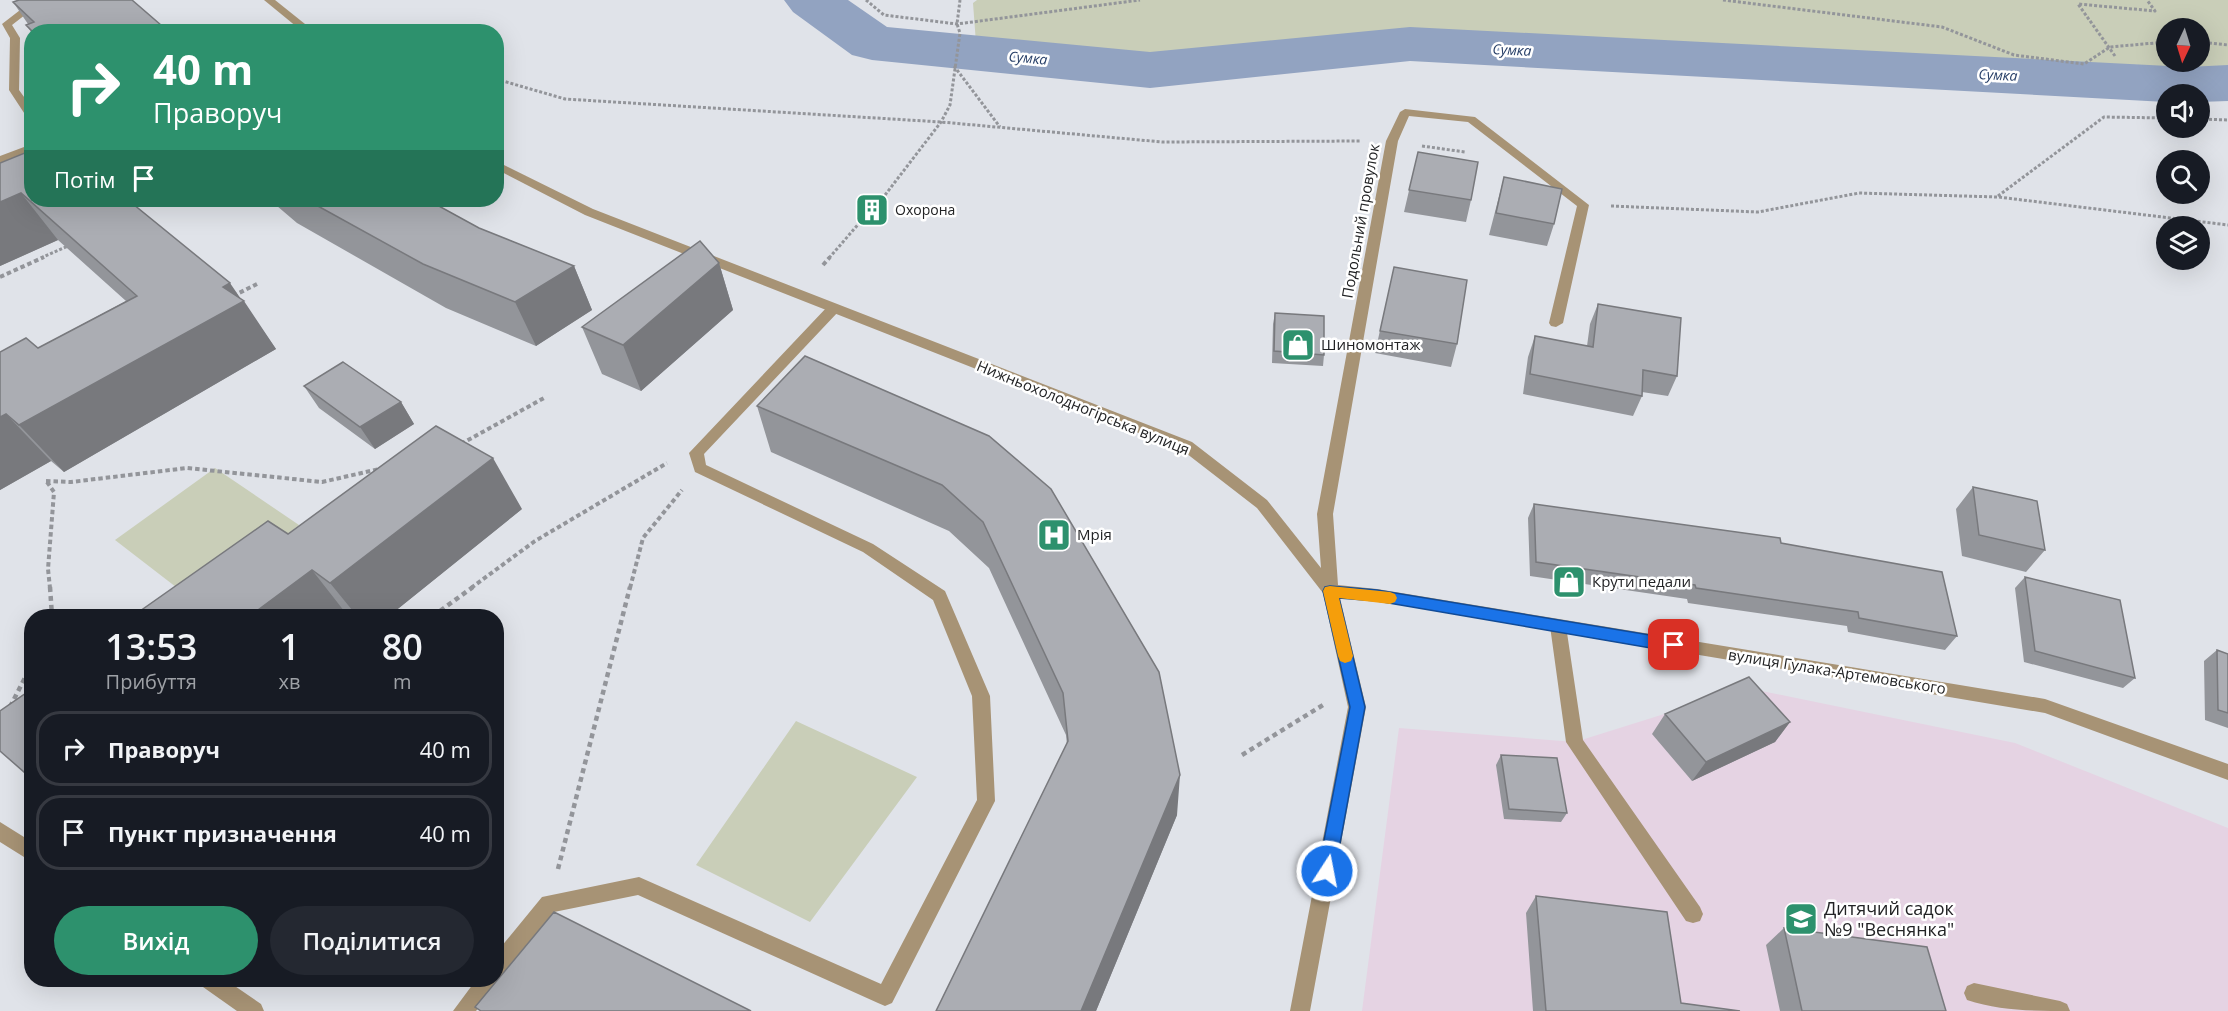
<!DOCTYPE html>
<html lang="uk">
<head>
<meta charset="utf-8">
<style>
	body { margin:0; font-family:"Open Sans",sans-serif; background:#242831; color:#f1f3f6; height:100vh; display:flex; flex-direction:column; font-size:22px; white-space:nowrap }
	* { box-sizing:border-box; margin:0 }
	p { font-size:20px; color:#9ea1a6 }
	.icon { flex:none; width:33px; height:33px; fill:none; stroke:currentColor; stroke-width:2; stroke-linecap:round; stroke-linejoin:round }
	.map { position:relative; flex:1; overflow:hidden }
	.panel { position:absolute; left:24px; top:609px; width:480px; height:378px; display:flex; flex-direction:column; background:#171b24; border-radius:24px; box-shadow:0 6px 24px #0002 }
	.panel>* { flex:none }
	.hud { position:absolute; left:24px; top:24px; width:480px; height:183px; border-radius:24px; box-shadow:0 6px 24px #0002; background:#2d916d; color:#fff; overflow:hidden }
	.needle { width:39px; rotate:184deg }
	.fabs { position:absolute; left:2156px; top:18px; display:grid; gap:12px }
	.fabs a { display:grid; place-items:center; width:54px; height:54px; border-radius:50%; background:#171b24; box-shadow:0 6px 24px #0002; font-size:30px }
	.pin { position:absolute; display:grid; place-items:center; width:51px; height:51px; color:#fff; margin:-26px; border-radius:12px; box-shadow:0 3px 9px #0006 }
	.me { position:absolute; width:66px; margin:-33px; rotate:11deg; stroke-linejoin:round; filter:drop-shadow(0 0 4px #0008) }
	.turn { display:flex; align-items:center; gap:21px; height:126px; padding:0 30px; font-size:27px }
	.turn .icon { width:78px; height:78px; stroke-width:2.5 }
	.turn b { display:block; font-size:42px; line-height:51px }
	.then { display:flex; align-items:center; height:57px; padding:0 30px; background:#0003; gap:12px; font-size:22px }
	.eta { display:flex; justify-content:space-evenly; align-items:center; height:102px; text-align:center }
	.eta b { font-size:36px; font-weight:600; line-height:42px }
	.action { display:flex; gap:12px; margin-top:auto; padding:12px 30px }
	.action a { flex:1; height:69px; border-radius:36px; background:#2d916d; color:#fff; font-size:24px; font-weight:600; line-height:69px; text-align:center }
	.action a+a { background:#242831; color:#f1f3f6 }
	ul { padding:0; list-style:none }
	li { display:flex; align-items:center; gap:18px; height:75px; margin:0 12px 9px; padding:0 18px; border:3px solid #363941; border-radius:24px }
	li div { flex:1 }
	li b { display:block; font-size:22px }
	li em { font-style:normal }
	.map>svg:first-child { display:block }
	.education { fill:#e5d3e3 }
	.green { fill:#c9ceb8; fill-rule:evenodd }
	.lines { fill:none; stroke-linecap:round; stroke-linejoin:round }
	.river { fill:#92a3c1; fill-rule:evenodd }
	.path-far2 { stroke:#93959a; stroke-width:3; stroke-dasharray:3 2; stroke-linecap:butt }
	.path-far1 { stroke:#93959a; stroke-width:4; stroke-dasharray:4.5 3; stroke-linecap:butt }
	.path { stroke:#93959a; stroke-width:4.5; stroke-dasharray:5 4; stroke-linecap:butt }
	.service { fill:#a79375; fill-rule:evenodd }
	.minor { fill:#a79375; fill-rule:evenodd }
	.wall { fill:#93959a }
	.shaded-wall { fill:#78797d }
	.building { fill:#abadb3; stroke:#78797d; stroke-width:1.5 }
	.route { fill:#1a73e8; stroke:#114b97; stroke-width:1.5 }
	.slow { fill:#f59e0b }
	.labels { text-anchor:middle; stroke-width:5; stroke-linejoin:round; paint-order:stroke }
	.far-water-label { font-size:14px; font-style:italic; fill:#263e67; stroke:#fff }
	.far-poi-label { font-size:14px; fill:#222325; stroke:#fff; text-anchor:start }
	.street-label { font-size:15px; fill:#222325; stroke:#fff }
	.poi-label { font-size:15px; fill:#222325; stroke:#fff; text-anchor:start }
	.near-poi-label { font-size:18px; fill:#222325; stroke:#fff; text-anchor:start }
</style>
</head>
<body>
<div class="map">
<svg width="2228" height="1011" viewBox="0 0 2228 1011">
	<rect width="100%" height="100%" fill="#e0e3e9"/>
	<path class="education" d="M 1747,688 L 2015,743 L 2228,828 L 2228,1011 L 1362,1011 L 1399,728 L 1575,742 Z"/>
	<path class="green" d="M 977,0 L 2228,0 L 2228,83 L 2188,85 L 1410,44 L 1152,53 L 976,43 L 973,3 ZM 2166,28 L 2199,28 L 2199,62 L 2166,62 Z
		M 215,468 L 299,525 L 198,604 L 115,540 Z
		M 796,721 L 917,777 L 810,922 L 696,865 Z"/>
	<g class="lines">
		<path class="river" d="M 784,0 L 848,0 L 887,27 L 1150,52 L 1410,27 L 2188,67 L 2228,65 L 2228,101 L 2199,102 L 2199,94 L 2166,94 L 2166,102 L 1410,61 L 1150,88 L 872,60 L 852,55 L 793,12 Z"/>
		<path class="path-far2" d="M 866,0 L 884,15 L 957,24 L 1140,0
			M 1723,0 L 1942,27 L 2014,55 L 2084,64 L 2110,47 L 2166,42
			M 2199,42 L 2228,45
			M 2115,56 L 2078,4 L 2155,11 L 2147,0
			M 954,66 L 1000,127
			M 496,79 L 565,99 L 941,122 L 1162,142 L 1361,141
			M 2199,119 L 2228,120
			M 1422,146 L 1465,152
			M 1998,196 L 2104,117 L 2166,118
			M 882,199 L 941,122 L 950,105 L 960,33 L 957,24 L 960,0
			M 1611,206 L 1758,212 L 1859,193 L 1998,197 L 2228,225
			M 41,258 L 70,245
			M 829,258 L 862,220"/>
		<path class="path-far1" d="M 823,265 L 830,257
			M 0,277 L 44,257
			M 233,296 L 257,284
			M 461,444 L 544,398
			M 46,481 L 71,482 L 187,468 L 322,482 L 379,469
			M 47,482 L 54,492 L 48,569 L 50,588
			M 471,588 L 535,541 L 667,463
			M 630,588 L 643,538 L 682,490"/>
		<path class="path" d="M 50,587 L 52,616
			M 433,616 L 473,587
			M 10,707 L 32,664
			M 1242,755 L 1323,705
			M 558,869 L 630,587"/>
		<path class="service" d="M 46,0 L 61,0 L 30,11 L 12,25 L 20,38 L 19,90 L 32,108 L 32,120 L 28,119 L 9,90 L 10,38 L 2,24 L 24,7 Z
			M 32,144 L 32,151 L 0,163 L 0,156 Z
			M 833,305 L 839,309 L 838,312 L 704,454 L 706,465 L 873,544 L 945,591 L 990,696 L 995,801 L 892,1003 L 885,1006 L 878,1003 L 638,895 L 554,912 L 503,976 L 497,978 L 495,987 L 476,1011 L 453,1011 L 476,980 L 496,980 L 496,953 L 542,897 L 639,877 L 881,984 L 977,800 L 972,696 L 933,600 L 863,552 L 695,472 L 689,453 L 828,306 Z
			M 1558,619 L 1564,621 L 1566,626 L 1583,740 L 1700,907 L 1703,914 L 1700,921 L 1693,923 L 1686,921 L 1566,742 L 1550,626 L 1552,621 Z
			M 1974,983 L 2060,1001 L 2067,1004 L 2070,1011 C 2036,1011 2000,1011 1967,1000 L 1964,993 L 1967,986 Z"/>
		<path class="minor" d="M 264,0 L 275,0 L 315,32 L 303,32 Z
			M 1405,109 L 1475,117 L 1589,205 L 1563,323 L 1556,327 L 1551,326 L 1549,323 L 1577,206 L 1468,122 L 1409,116 L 1398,141 L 1333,514 L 1338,585 L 1377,589 L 2045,699 L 2228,764 L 2228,780 L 2045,713 L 1377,601 L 1340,598 L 1366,707 L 1310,1011 L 1290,1011 L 1348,707 L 1323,593 L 1257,508 L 1182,450 L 585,215 L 496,169 L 496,161 L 593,209 L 1192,442 L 1267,500 L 1321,568 L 1317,514 L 1386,141 L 1400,112 Z
			M 0,822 L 32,842 L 32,862 L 0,842 Z
			M 200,980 L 226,980 L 261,1004 L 264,1011 L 237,1011 L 203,987 Z"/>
	</g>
	<path class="wall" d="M 13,2 L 169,32 L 32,32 L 32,33 L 26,25 L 28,24 Z
		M 1418,152 L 1471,200 L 1466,222 L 1404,212 Z
		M 0,163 L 241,299 L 276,349 L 64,472 L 51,461 L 0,490 L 0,352 L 38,348 L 126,301 L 58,240 L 0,266 Z
		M 1504,177 L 1554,224 L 1547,246 L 1489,235 Z
		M 270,200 L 428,200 L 479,228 L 574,266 L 592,310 L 536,346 L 446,308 L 297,223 Z
		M 719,263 L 733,310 L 641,391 L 602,374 L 582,327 Z
		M 1394,267 L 1457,344 L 1451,367 L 1375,353 Z
		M 1598,304 L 1677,376 L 1668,396 L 1642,392 L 1642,396 L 1633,416 L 1523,394 L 1528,357 L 1535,336 L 1587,346 L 1590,324 Z
		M 1275,313 L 1324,355 L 1323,366 L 1272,363 L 1273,324 Z
		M 304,386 L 401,402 L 414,424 L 375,449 L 319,408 Z
		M 757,406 L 989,436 L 1177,815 L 1096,1011 L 936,1011 L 1067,745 L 1066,735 L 989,568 L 949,531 L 771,452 Z
		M 1973,487 L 2045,550 L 2026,572 L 1962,556 L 1956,509 Z
		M 1534,504 L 1781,543 L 1957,636 L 1945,650 L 1848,632 L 1847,626 L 1688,603 L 1687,599 L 1530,576 L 1528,518 Z
		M 522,509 L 389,616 L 133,616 Z
		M 2025,577 L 2135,678 L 2123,688 L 2024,662 L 2015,588 Z
		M 2217,650 L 2228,654 L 2228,728 L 2205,720 L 2204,661 Z
		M 1665,714 L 1790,722 L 1775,742 L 1692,781 L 1652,734 Z
		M 1501,755 L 1567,813 L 1561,822 L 1504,819 L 1496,765 Z
		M 1536,896 L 1681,1003 L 1740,1011 L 1533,1011 L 1526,913 Z
		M 1784,928 L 1946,1011 L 1780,1011 L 1766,945 Z"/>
	<path class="shaded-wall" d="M 21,193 L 58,240 L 0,266 L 0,202 Z
		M 719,263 L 733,310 L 641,391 L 623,345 Z
		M 574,266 L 592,310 L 536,346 L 515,302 Z
		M 230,283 L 243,302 L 244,301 L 276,349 L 64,472 L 19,425 L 223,287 Z
		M 401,402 L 414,424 L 375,449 L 360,427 Z
		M 6,414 L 51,461 L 0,490 L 0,417 Z
		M 493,458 L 522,509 L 389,616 L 357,616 L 330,583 Z
		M 312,570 L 348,616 L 250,616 Z
		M 1790,722 L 1775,742 L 1692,781 L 1706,762 Z
		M 1180,775 L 1177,815 L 1096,1011 L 1081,1011 Z"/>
	<path class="building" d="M 19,0 L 132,0 L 169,32 L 33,32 L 26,25 L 34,22 L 13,2 Z
		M 32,150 L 32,200 L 128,200 L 230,283 L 223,287 L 244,301 L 19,425 L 6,414 L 0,417 L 0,352 L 26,338 L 38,348 L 137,296 L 21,193 L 0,202 L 0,163 Z
		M 1418,152 L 1478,162 L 1471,200 L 1409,190 Z
		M 1504,177 L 1562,189 L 1554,224 L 1496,213 Z
		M 307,200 L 428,200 L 479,228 L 574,266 L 515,302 L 423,264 Z
		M 700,241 L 719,263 L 623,345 L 582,327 Z
		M 1394,267 L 1467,280 L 1457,344 L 1380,331 Z
		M 1598,304 L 1681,318 L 1677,376 L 1643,370 L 1642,396 L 1530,374 L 1535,336 L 1593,347 Z
		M 1275,313 L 1324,316 L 1324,355 L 1274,351 Z
		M 805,356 L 989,436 L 1051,489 L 1159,672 L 1180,775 L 1081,1011 L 936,1011 L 1068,741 L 1063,693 L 983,522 L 942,485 L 757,406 Z
		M 343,362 L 401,402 L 360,427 L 304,386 Z
		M 436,426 L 493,458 L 330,583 L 312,570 L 250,616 L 133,616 L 268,521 L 288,534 Z
		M 1973,487 L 2037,501 L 2045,550 L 1979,535 Z
		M 1534,504 L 1780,538 L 1781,543 L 1942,572 L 1957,636 L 1859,618 L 1858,612 L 1696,588 L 1695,585 L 1536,562 Z
		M 2025,577 L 2120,600 L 2135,678 L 2035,651 Z
		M 2217,650 L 2228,654 L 2228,713 L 2218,710 Z
		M 1749,677 L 1790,722 L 1706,762 L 1665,714 Z
		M 32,689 L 32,779 L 0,751 L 0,711 Z
		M 1501,755 L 1557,758 L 1567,813 L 1509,809 Z
		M 1536,896 L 1667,912 L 1681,1003 L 1740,1011 L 1546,1011 Z
		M 554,912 L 751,1011 L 481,1011 L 475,1007 Z
		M 1784,928 L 1927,947 L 1946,1011 L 1802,1011 Z"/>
	<path class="route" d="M 1330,586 L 1377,590 L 1674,639 L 1679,641 L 1681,645 L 1679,650 L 1674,652 L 1377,601 L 1339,598 L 1365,707 L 1335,871 L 1333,877 L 1327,879 L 1321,877 L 1318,871 L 1350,707 L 1323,591 L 1325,587 Z"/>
	<path class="slow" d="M 1330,586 L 1390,592 L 1395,594 L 1397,598 L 1395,602 L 1390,604 L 1339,598 L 1353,656 L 1351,661 L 1345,663 L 1340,661 L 1338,656 L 1323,591 L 1325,587 Z"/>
	<defs>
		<g id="building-square" transform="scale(1.725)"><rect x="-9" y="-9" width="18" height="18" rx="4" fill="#2d916d" stroke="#fff"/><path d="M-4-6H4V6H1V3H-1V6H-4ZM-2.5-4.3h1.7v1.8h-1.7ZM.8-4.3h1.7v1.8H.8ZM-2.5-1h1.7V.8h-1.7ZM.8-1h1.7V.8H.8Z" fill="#fff"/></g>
		<g id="shop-square" transform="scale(1.725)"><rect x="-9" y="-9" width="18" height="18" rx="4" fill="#2d916d" stroke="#fff"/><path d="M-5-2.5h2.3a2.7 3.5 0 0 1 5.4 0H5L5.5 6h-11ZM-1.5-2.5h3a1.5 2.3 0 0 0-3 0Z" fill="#fff"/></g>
		<g id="hospital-square" transform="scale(1.725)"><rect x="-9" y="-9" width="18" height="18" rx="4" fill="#2d916d" stroke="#fff"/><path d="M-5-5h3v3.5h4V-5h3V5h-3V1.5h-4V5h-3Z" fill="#fff"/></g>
		<g id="school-square" transform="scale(1.725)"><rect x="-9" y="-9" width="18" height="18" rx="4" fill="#2d916d" stroke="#fff"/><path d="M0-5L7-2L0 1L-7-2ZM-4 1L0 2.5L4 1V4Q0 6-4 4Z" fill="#fff"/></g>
	</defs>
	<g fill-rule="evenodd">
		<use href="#building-square" x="872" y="210"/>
		<use href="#shop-square" x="1298" y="345"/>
		<use href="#hospital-square" x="1054" y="535"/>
		<use href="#shop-square" x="1569" y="582"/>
		<use href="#school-square" x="1801" y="919"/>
	</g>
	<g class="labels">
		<g class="far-water-label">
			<text transform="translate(1512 50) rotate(3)" y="5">Сумка</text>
			<text transform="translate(1028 58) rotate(5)" y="5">Сумка</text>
			<text transform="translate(1998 75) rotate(3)" y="5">Сумка</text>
		</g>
		<g class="far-poi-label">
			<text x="895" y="215">Охорона</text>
		</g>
		<g class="street-label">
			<text transform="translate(1361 221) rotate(-80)" y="5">Подольний провулок</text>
			<text transform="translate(1083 408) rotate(22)" y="5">Нижньохолодногірська вулиця</text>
			<text transform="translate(1837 672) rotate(9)" y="5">вулиця Гулака-Артемовського</text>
		</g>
		<g class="poi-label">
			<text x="1321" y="350">Шиномонтаж</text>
			<text x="1077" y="540">Мрія</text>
			<text x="1592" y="587">Крути педали</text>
		</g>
		<g class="near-poi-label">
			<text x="1824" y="915">Дитячий садок<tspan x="1824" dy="21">№9 "Веснянка"</tspan></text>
		</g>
	</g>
</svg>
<div class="fabs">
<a><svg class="needle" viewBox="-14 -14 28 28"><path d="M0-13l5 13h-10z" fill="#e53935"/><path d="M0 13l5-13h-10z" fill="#9ea1a6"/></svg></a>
<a><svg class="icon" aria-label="sound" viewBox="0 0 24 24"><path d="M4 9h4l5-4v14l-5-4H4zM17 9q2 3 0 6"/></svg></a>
<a><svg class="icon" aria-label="search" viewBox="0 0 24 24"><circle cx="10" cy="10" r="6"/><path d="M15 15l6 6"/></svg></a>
<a><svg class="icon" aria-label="layers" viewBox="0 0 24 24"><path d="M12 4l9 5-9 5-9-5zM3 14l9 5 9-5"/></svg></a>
</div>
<div class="pin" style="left:1674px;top:645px;background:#d93025"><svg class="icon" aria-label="arrive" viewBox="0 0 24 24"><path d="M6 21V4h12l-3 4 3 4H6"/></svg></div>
<svg class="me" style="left:1327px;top:871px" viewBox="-20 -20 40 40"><circle r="17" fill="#1a73e8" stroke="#fff" stroke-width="3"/><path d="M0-11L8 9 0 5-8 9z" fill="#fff"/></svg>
<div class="hud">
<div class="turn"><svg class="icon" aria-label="right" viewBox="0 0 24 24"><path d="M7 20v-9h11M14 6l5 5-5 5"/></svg><div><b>40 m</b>Праворуч</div></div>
<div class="then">Потім<svg class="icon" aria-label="arrive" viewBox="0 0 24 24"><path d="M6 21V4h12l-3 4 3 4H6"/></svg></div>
</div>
<section class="panel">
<div class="eta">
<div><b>13:53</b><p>Прибуття</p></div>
<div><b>1</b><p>хв</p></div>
<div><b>80</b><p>m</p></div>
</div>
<ul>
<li><svg class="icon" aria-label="right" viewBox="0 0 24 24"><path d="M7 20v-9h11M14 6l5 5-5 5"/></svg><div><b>Праворуч</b></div><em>40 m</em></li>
<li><svg class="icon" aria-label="arrive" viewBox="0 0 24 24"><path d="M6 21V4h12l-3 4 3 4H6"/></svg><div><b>Пункт призначення</b></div><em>40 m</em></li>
</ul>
<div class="action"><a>Вихід</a><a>Поділитися</a></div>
</section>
</div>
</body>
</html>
